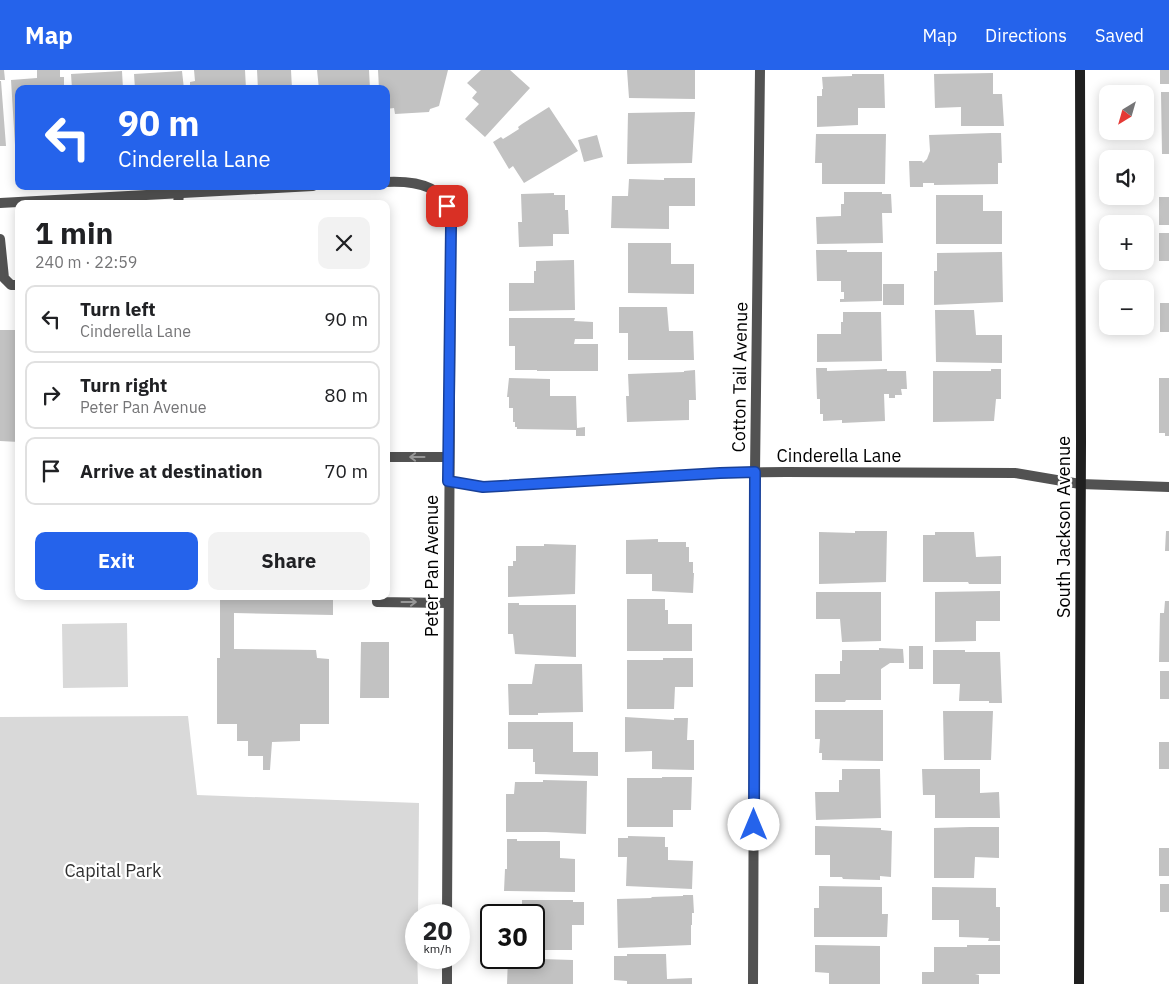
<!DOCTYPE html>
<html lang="en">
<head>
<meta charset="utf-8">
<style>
	body { margin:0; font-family:"IBM Plex Sans",sans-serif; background:#f2f2f2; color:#202124; height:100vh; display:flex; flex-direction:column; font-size:19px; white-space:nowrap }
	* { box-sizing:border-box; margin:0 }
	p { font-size:16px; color:#757577 }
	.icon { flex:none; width:28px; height:28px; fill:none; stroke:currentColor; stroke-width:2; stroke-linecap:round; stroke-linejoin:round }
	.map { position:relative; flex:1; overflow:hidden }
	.panel { position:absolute; left:15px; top:130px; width:375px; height:400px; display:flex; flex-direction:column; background:#fff; border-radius:10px; box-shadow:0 2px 12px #0003 }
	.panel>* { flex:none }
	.top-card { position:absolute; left:15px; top:15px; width:375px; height:105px; border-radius:10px; box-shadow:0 2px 12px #0003; background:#2563eb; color:#fff; overflow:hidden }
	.needle { width:32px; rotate:217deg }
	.controls { position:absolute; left:1099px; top:15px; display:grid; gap:10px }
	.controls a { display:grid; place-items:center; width:55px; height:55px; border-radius:10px; background:#fff; box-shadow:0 2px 12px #0003; font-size:25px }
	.speed { position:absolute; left:405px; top:834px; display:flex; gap:10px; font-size:25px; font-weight:700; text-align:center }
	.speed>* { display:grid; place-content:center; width:65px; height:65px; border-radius:50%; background:#fff; box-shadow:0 2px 12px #0003; line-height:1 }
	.speed small { font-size:12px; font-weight:400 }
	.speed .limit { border:2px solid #111; border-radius:8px; background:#fff; color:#111 }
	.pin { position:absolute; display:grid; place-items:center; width:42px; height:42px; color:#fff; margin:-21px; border-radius:10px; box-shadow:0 2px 8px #0006 }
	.me { position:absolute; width:55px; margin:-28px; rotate:0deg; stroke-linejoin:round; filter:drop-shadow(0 0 4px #0008) }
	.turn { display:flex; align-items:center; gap:18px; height:105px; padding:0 20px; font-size:22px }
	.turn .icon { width:65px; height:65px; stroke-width:2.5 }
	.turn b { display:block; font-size:35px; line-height:42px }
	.round { display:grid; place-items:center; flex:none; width:52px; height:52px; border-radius:10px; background:#f2f2f2 }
	.head { display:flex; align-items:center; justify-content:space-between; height:85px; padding:0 20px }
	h1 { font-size:30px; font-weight:700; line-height:38px }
	.primary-button { display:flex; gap:10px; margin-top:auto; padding:10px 20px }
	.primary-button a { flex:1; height:58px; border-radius:10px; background:#2563eb; color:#fff; font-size:20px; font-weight:700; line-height:58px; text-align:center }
	.primary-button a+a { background:#f2f2f2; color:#202124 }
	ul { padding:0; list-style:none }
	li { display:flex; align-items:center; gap:15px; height:68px; margin:0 10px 8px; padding:0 10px; border:2px solid #e0e0e0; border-radius:10px }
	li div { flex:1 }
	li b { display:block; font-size:19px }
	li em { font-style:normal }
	header { display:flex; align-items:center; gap:30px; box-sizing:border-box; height:70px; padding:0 25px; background:#2563eb; color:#fff }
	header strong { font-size:24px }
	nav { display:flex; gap:28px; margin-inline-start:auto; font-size:18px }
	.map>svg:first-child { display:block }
	.green { fill:#d9d9d9 }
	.building { fill:#c2c2c2 }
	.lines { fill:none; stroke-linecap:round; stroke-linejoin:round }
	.service { stroke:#525252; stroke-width:10 }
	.minor { stroke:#525252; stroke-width:10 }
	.secondary { stroke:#1f1f1f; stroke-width:10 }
	.oneway { stroke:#979797 }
	.route-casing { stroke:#184099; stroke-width:12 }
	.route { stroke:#2563eb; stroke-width:9 }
	.labels { text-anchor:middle; stroke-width:4.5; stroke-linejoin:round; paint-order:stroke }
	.street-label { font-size:18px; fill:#000; stroke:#fff }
	.park-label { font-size:18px; fill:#303030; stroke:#fff }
</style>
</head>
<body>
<header>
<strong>Map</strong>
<nav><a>Map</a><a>Directions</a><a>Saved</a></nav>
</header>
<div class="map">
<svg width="1169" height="914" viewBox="0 0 1169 914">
	<rect width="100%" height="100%" fill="#fff"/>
	<path class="green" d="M 127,553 L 128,617 L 63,618 L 62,554 Z
		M 188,646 L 197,725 L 419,733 L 418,845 L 416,845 L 418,914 L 0,914 L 0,647 Z"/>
	<path class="building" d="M 0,0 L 4,0 L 5,10 L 0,10 Z
		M 37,0 L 60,0 L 60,7 L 64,7 L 64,19 L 19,19 L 19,75 L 15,75 L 11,10 L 37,8 Z
		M 194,0 L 245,0 L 246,19 L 190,19 L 190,12 L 195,11 Z
		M 257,0 L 291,0 L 292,19 L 258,19 Z
		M 317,0 L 369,0 L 370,19 L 319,19 Z
		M 378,0 L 448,0 L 439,36 L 430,39 L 429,42 L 395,44 L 394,38 L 386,39 L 386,19 L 379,19 Z
		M 481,0 L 510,0 L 530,18 L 485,67 L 465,49 L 479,34 L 472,28 L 477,22 L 467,13 Z
		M 627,0 L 695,0 L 695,29 L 629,28 Z
		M 1160,0 L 1169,0 L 1169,14 L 1160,14 Z
		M 122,1 L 123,19 L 72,19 L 71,4 Z
		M 182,1 L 184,19 L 135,19 L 134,4 Z
		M 993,3 L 993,24 L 1002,24 L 1004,56 L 961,56 L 961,37 L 935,38 L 934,4 Z
		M 852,4 L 884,4 L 885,38 L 858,38 L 858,55 L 817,57 L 817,26 L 822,26 L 822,19 L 823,19 L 822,7 L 852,6 Z
		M 0,11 L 1,11 L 6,76 L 0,76 Z
		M 1161,22 L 1169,22 L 1169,84 L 1162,84 Z
		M 549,37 L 578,81 L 524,113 L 513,96 L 509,99 L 493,72 L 501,67 L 503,69 L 519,59 L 518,57 L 522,54 Z
		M 685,42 L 695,42 L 692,93 L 627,94 L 628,43 Z
		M 992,63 L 1001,63 L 1002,93 L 998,93 L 998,114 L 934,115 L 934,113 L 923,113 L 923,117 L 910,117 L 909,91 L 922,91 L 923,93 L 927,89 L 930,81 L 929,65 Z
		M 816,64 L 886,64 L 885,114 L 822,114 L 822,93 L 815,93 Z
		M 597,65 L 603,87 L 584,92 L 578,70 Z
		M 664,108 L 695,108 L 695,136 L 669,136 L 669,159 L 611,158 L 612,126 L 628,126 L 629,109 L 664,110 Z
		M 844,122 L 882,122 L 882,124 L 891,124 L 892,143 L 882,143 L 883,173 L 817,174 L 816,147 L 841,146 L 841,134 L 844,134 Z
		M 554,123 L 554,125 L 565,125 L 565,140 L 568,140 L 569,164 L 553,164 L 553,176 L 519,177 L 518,152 L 522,152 L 521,124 Z
		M 936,125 L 983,125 L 983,141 L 1002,141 L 1002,174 L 936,174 Z
		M 1159,127 L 1169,127 L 1169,155 L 1159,155 Z
		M 1159,163 L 1169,163 L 1169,191 L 1159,191 Z
		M 628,173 L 671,173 L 671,194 L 694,194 L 694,224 L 628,223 Z
		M 816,180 L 847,180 L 847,182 L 882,182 L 882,231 L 840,232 L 840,229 L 844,229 L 844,222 L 841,222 L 841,211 L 817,211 Z
		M 1002,182 L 1003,232 L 934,235 L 934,201 L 937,201 L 937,183 Z
		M 574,190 L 575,240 L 509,241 L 509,213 L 534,213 L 534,201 L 536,201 L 536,191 Z
		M 883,214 L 904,214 L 904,235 L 883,235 Z
		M 1160,233 L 1169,233 L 1169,262 L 1160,262 Z
		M 619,237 L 667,237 L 669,261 L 693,261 L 694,290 L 628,290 L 628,263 L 619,263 Z
		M 935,240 L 974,240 L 976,265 L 1002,265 L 1002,293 L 936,292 Z
		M 843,242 L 881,242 L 882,291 L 817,292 L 817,264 L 841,264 L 841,252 L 843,252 Z
		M 509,248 L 575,248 L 574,251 L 593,252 L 593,269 L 575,269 L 574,274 L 598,274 L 598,301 L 537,301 L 537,300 L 515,300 L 515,276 L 509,276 Z
		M 0,260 L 19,260 L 19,372 L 0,371 Z
		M 816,298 L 827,298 L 827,301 L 887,299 L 887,301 L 906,301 L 907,319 L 901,319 L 902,325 L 895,325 L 895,328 L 889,328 L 889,324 L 884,324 L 885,351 L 842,353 L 842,350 L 823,351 L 823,344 L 820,344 L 820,329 L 817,329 Z
		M 991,299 L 1001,299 L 1001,329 L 996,329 L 994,351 L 933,352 L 933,301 L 991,301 Z
		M 695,300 L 696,330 L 689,330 L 689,350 L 627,352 L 626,326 L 629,326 L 628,304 L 684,302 L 684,301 Z
		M 509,308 L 550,309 L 550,326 L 576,326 L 577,358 L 585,357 L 585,366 L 576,366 L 576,360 L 517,359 L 517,357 L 515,357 L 515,352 L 513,352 L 513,338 L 509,338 L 509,327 L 507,327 Z
		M 1159,308 L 1169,308 L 1169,366 L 1165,366 L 1165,363 L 1159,363 Z
		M 855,461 L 887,461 L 886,512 L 819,514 L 819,462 L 855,463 Z
		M 1166,461 L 1169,461 L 1169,481 L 1165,481 Z
		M 935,462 L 974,462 L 976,487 L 1001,486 L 1001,514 L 969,514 L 968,512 L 923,512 L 923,465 L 935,465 Z
		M 658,469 L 658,472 L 686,472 L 686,477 L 689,477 L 689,492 L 693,492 L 693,503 L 694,503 L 693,523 L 652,521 L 652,504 L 626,504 L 626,470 Z
		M 544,474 L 576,475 L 575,524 L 508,527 L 508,496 L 513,496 L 513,491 L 516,491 L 516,476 L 544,476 Z
		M 1000,521 L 1000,551 L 976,551 L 976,571 L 935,572 L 935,522 Z
		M 816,522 L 881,522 L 881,571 L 842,572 L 840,549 L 816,549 Z
		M 220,526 L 333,526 L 333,545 L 234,543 L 234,579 L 316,580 L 317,588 L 329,589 L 329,654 L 300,654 L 300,671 L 272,672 L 270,700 L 263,700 L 263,686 L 248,686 L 248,671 L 237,671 L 237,654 L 217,654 L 217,588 L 220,588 Z
		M 627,529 L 665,529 L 665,540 L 668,540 L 668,554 L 692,554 L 692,581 L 627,581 Z
		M 1165,531 L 1169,531 L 1169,592 L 1159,592 L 1160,543 L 1164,543 Z
		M 508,533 L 519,533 L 519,535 L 576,535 L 576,587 L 515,584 L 513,564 L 508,564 Z
		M 361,572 L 389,572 L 389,628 L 360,628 Z
		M 909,576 L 923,576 L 923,599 L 909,599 Z
		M 879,578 L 903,579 L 904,593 L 890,593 L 881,599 L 881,630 L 846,630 L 845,632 L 815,632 L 815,604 L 840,604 L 840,591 L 842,591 L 842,580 L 879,580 Z
		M 933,580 L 965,580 L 965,582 L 1000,582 L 1002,633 L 989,633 L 989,631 L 959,631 L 960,614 L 933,614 Z
		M 663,588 L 693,588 L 693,617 L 675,617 L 674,639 L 627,639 L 627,590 L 663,590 Z
		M 535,594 L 582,594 L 583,642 L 538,643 L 538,645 L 509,645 L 508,614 L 532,614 Z
		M 1160,601 L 1169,601 L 1169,629 L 1160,629 Z
		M 815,640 L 883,640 L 883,691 L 822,690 L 822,683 L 819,683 L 820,669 L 815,669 Z
		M 943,641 L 993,641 L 991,690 L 944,690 Z
		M 625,647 L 674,650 L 674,648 L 688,648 L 687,670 L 694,670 L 694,700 L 652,699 L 652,681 L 625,682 Z
		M 508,652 L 573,652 L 573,682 L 598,682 L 598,706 L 535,704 L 535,692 L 533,692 L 533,679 L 508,679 Z
		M 1159,672 L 1169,672 L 1169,699 L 1159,699 Z
		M 842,699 L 880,699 L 881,748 L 816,750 L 815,722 L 839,722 L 839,710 L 842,710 Z
		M 922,699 L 980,699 L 980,723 L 999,722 L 1000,748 L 935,748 L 935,725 L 923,725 Z
		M 662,707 L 692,707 L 691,740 L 673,740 L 673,757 L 627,757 L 627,708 L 662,708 Z
		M 543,710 L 587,711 L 586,764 L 546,762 L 506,762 L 506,724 L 514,724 L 515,712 L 543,712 Z
		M 815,756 L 881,758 L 881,760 L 892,761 L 891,807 L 880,806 L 880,810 L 843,809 L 842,807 L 830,807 L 830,785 L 815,785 Z
		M 970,757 L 999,757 L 999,788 L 975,787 L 974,808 L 934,808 L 934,758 Z
		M 628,766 L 665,767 L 665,777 L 668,777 L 668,790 L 693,791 L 692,819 L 626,816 L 627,787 L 618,787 L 618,768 L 628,768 Z
		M 507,769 L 517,769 L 517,771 L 560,771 L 560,788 L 575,789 L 575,822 L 504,821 L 505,799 L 507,799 Z
		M 1159,778 L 1169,778 L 1169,806 L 1159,806 Z
		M 1160,814 L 1169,814 L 1169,842 L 1160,842 Z
		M 819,816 L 882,817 L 882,844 L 888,844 L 887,867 L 814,867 L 814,838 L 819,838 Z
		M 932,817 L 996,818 L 996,837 L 1000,837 L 1000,871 L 988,871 L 989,868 L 959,867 L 959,850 L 932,850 Z
		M 683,825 L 693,825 L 694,843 L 692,843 L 692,855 L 691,855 L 691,875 L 618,878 L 617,829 L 652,828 L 651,827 L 683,826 Z
		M 522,830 L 573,830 L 573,832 L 584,832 L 584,855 L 572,855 L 572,880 L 534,880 L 534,845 L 522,845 Z
		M 815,875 L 880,876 L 880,914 L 829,914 L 829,903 L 815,902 Z
		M 967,875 L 1000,875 L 1000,904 L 975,904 L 979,905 L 979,914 L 922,914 L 922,902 L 934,902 L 934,877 L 967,877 Z
		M 627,884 L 666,884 L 667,909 L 692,908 L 692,914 L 627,914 L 627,911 L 614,910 L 614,886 L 627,886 Z
		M 508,888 L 573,890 L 573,914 L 507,914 Z"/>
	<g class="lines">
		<path class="service" d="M 178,134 L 179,124
			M 0,169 L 4,208 L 11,215 L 19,215
			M 386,387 L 448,387
			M 377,526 L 377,532 L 448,533"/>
		<path class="minor" d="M 386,112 C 408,111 440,113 448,138 C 450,144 450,151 451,157 L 447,845
			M 0,133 L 313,116
			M 448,411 L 483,417 L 720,403 L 786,402 L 1015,403 L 1080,414 L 1169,417
			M 447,914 L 447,888
			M 753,914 L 755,402 L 760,0"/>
		<path class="secondary" d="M 1079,914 L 1081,371 L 1080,0"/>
	</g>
	<defs><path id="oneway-shaft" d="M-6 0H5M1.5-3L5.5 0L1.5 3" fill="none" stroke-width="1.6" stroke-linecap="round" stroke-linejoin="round" transform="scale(1.25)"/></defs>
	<g class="oneway">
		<use href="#oneway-shaft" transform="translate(417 387) rotate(-180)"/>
		<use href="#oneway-shaft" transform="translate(409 532)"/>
	</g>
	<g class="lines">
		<g class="route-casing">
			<path id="route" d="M 447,136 L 451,157 L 448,411 L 483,417 L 720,403 L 755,402 L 754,755"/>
		</g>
		<use href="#route" class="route"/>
	</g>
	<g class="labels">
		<g class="street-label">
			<text transform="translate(740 307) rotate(-89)" y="6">Cotton Tail Avenue</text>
			<text x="839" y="392">Cinderella Lane</text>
			<text transform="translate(1064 457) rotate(-90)" y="6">South Jackson Avenue</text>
			<text transform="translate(432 496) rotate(-90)" y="6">Peter Pan Avenue</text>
		</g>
		<g class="park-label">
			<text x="113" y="807">Capital Park</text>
		</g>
	</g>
</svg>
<div class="controls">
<a><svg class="needle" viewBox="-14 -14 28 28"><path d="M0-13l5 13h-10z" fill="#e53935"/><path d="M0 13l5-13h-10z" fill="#757577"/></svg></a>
<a><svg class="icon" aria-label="sound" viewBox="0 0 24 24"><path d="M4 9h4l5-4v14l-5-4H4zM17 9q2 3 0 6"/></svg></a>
<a>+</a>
<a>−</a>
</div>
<div class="speed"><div>20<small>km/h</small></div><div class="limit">30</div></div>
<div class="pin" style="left:447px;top:136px;background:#d93025"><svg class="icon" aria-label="arrive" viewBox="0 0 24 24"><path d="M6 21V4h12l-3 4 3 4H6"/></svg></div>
<svg class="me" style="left:754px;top:755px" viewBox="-20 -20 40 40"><circle r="19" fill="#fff"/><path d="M0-13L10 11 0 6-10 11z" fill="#2563eb"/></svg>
<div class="top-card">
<div class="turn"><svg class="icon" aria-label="left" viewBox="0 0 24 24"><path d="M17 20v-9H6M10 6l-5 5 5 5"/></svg><div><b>90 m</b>Cinderella Lane</div></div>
</div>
<section class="panel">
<div class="head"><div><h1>1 min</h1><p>240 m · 22:59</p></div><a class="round"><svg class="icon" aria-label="close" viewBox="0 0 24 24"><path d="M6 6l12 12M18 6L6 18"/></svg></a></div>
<ul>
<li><svg class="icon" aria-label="left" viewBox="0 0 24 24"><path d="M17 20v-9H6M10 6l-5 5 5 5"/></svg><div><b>Turn left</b><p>Cinderella Lane</p></div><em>90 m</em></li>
<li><svg class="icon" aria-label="right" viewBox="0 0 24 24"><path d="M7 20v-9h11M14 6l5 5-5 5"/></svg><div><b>Turn right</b><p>Peter Pan Avenue</p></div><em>80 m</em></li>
<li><svg class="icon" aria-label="arrive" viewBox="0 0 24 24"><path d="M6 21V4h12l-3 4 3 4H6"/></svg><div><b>Arrive at destination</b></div><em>70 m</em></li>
</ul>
<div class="primary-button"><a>Exit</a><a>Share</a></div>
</section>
</div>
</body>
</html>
